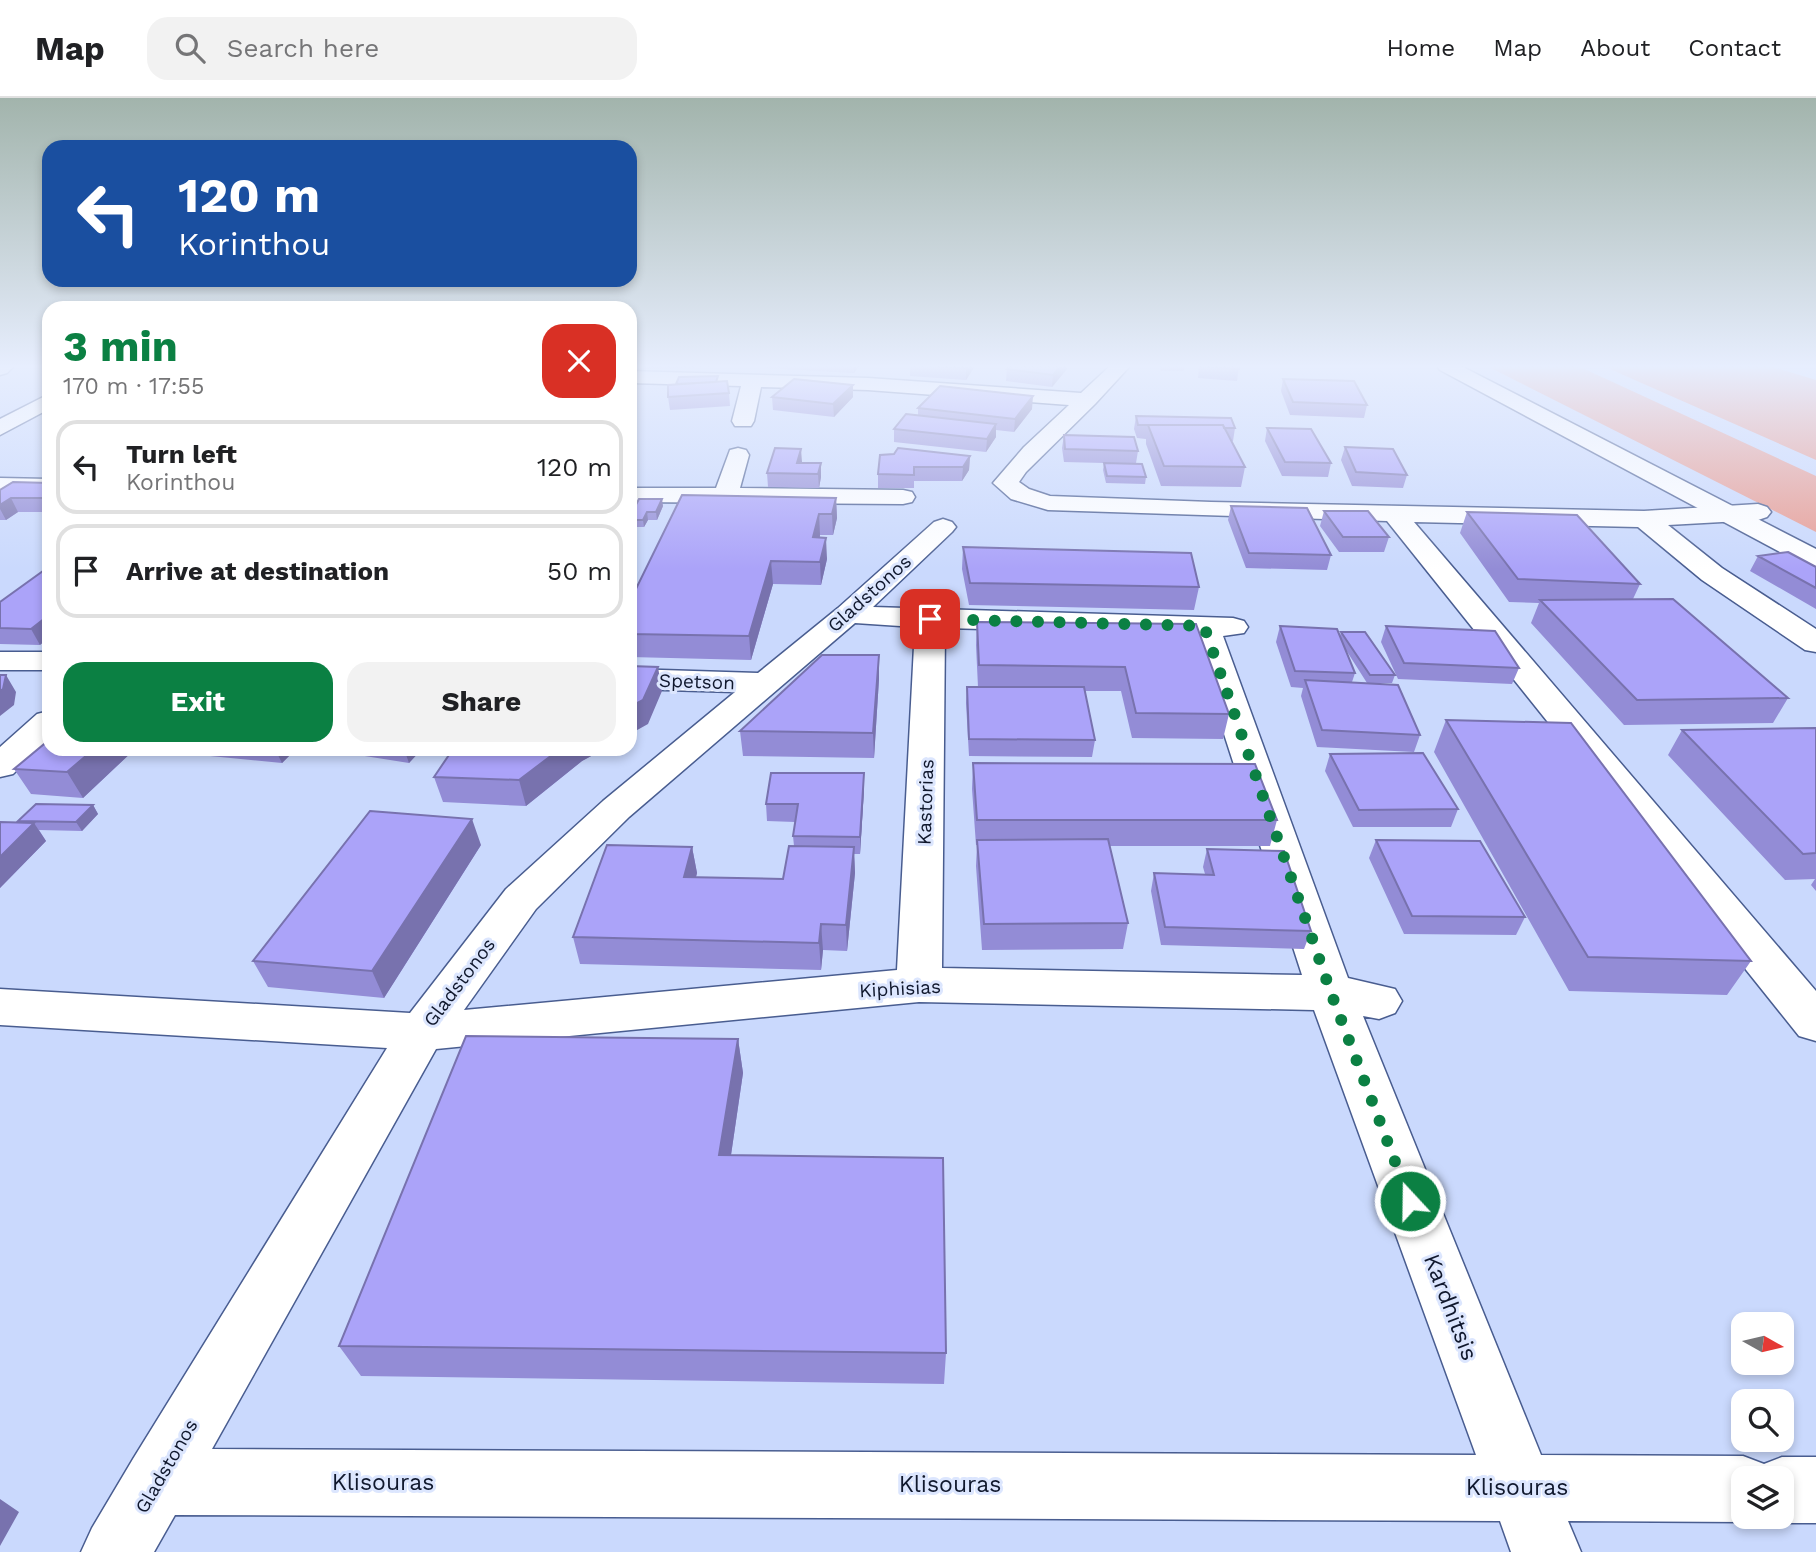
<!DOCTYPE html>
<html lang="en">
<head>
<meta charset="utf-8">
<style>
	body { margin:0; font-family:"Work Sans",sans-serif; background:#f2f2f2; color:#202124; height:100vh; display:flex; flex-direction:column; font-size:26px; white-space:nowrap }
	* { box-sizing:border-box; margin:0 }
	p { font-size:23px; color:#757577 }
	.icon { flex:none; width:38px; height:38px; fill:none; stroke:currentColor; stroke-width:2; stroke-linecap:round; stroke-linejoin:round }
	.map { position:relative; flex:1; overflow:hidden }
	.panel { position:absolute; left:42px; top:203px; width:595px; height:455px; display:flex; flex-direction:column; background:#fff; border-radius:21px; box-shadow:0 4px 10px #0003 }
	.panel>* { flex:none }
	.banner { position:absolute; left:42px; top:42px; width:595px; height:147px; border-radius:21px; box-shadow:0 4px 10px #0003; background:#1a4fa0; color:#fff; overflow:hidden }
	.needle { width:46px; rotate:98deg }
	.buttons { position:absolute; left:1731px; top:1214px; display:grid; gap:14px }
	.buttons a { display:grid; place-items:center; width:63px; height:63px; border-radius:14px; background:#fff; box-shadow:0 4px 10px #0003; font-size:35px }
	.pin { position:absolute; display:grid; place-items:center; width:60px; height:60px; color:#fff; margin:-30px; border-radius:14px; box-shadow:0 4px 10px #0006 }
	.me { position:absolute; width:77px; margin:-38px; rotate:339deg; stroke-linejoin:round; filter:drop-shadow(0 0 5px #0008) }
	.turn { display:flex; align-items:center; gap:24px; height:147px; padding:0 21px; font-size:32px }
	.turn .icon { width:91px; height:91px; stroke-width:2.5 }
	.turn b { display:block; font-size:49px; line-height:60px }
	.round { display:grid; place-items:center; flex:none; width:74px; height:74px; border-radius:21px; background:#f2f2f2 }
	.overview { display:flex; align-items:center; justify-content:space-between; height:119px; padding:0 21px }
	h1 { font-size:42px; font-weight:700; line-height:52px; color:#0b8043 }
	.cta { display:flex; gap:14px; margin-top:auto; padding:14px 21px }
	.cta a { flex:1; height:80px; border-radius:21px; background:#0b8043; color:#fff; font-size:28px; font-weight:700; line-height:80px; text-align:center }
	.cta a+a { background:#f2f2f2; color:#202124 }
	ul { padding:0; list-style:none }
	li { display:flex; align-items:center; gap:21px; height:94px; margin:0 14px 10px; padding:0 7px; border:4px solid #e0e0e0; border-radius:21px }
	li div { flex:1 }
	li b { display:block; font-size:26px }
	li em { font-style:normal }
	header { display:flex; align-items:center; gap:42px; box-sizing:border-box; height:98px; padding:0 35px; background:#fff; border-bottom:2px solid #e0e0e0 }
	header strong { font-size:33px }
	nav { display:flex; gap:38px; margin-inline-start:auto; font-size:24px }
	.search { width:490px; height:63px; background:#f2f2f2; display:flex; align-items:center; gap:18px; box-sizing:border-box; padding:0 24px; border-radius:21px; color:#757577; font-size:26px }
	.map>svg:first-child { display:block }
	.green { fill:#e89d94 }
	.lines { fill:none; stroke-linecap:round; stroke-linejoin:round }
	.minor-casing { stroke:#495d90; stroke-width:3 }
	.secondary-casing { stroke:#495d90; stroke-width:3 }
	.minor { fill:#fff; fill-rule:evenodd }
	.secondary { fill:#fff; fill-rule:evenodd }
	.wall { fill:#938cd6; fill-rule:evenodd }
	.shaded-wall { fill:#7872ae }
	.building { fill:#aba3f9; stroke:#7872ae; stroke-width:2 }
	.route { stroke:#0b8043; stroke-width:12; stroke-dasharray:0 21.6 }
	.labels { text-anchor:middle; stroke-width:6; stroke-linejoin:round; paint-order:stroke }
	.street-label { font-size:19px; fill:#10182d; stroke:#dce6fe }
	.near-street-label { font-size:23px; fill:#10182d; stroke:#dce6fe }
</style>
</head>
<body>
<header>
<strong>Map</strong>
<div class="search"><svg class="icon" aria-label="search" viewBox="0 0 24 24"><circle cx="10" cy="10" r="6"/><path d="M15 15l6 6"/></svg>Search here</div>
<nav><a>Home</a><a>Map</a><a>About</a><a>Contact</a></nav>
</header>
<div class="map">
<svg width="1816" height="1454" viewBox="0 0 1816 1454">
	<rect width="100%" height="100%" fill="#cad9fd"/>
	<path class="green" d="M 1487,268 L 1578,268 L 1816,378 L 1816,434 Z
		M 1603,268 L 1770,268 L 1816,282 L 1816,362 Z"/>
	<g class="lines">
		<g class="minor-casing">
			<path id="minor" d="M 0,268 L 14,268 L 7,275 L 0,277 Z
				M 1110,268 L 1130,268 L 1095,306 L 1026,374 L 1019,384 L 1029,391 L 1050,398 L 1211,404 L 1644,413 L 1758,406 L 1767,409 L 1771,414 L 1767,419 L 1758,422 L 1668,427 L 1722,470 L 1816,531 L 1816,554 L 1805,552 L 1702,482 L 1638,429 L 1414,424 L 1816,893 L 1816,943 L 1799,938 L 1387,423 L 1048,412 L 1011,401 L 993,385 L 1024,349 L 1069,307 L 868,292 L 761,289 L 754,323 L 751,328 L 735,328 L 732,323 L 741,288 L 630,285 L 630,273 L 868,280 L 1081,295 Z
				M 49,296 L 49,311 L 0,337 L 0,321 Z
				M 738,350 L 746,352 L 749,357 L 740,390 L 903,392 L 912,394 L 915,399 L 912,404 L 903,406 L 630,404 L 630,390 L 716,390 L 730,352 Z
				M 0,380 L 49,381 L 49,395 L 0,394 Z
				M 943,421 L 952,424 L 956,429 L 952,434 L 873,509 L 1233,520 L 1244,523 L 1248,529 L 1244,535 L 1223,538 L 1348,880 L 1395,891 L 1402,903 L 1395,915 L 1379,921 L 1363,918 L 1541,1357 L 1743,1358 L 1764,1366 L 1782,1359 L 1816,1359 L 1816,1425 L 1782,1425 L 1767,1419 L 1782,1419 L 1782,1381 L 1743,1381 L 1743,1419 L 1755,1419 L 1743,1424 L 1568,1423 L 1581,1454 L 1511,1454 L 1500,1423 L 175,1417 L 154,1454 L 81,1454 L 92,1430 L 133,1361 L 387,950 L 0,927 L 0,891 L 410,915 L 506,791 L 603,703 L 735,594 L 630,591 L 630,571 L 758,575 L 838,510 L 934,424 ZM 855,525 L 915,529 L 897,872 L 464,912 L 536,811 L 629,719 ZM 945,530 L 1192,537 L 1302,877 L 942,870 ZM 919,904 L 1314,912 L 1476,1357 L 212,1351 L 436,951 Z
				M 0,554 L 49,554 L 49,572 L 0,572 Z
				M 49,613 L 49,642 L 13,676 L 0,679 L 0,649 L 37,616 Z"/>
		</g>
		<g class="secondary-casing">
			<path id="secondary" d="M 1437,268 L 1461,268 L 1816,451 L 1816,470 L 1806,468 L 1440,272 Z"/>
		</g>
		<use href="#minor" class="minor"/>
		<use href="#secondary" class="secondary"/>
	</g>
	<path class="wall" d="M 643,268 L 714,268 L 714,269 L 644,271 Z
		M 765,268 L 859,268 L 854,275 L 765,270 Z
		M 910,268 L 975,268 L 966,282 L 910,278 Z
		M 1158,268 L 1184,268 L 1184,273 L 1161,273 Z
		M 1199,268 L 1239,268 L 1237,283 L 1198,280 Z
		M 1007,271 L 1067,271 L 1052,289 L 1006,283 Z
		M 1283,281 L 1367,307 L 1364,320 L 1290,317 L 1281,293 Z
		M 718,284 L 729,295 L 730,308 L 670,312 L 668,299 Z
		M 853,287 L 853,299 L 834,319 L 773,312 L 772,299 Z
		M 918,310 L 1032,311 L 1014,334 L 996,332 L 996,339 L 986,354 L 894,344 L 894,331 L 918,318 Z
		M 1136,318 L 1235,330 L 1233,343 L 1231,343 L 1245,369 L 1241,389 L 1161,388 L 1146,346 L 1146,341 L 1137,340 L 1134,331 Z
		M 1267,330 L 1331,365 L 1328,379 L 1282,378 L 1265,343 Z
		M 1064,337 L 1138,353 L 1136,365 L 1146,379 L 1145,386 L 1106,385 L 1103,372 L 1104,365 L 1064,364 L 1062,350 Z
		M 1345,349 L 1407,377 L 1403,390 L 1352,388 L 1341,362 Z
		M 970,358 L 969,372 L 962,383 L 914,383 L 914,390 L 878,390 L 878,376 Z
		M 802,365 L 821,365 L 821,379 L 819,390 L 768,389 L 767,375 Z
		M 49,385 L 49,414 L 18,414 L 6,422 L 0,422 L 0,392 Z
		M 836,400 L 837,420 L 833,437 L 820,437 L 820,439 L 827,461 L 821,487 L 773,486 L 751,562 L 630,559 L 630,503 Z
		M 663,408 L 657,422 L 648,422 L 644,429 L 630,429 L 630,418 Z
		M 1231,408 L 1331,457 L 1327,472 L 1246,470 L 1228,422 Z
		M 1324,413 L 1389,439 L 1384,454 L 1339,454 L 1320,428 Z
		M 1467,414 L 1640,486 L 1633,501 L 1788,600 L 1773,625 L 1624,627 L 1531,525 L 1539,505 L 1509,504 L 1460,435 Z
		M 963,449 L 1199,489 L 1194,512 L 969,507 L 962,471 Z
		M 1758,458 L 1816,469 L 1816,511 L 1750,473 Z
		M 49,473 L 40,547 L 0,546 L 0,504 Z
		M 977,524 L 1196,526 L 1229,616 L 1223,641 L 1132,640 L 1121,593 L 1085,593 L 1095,642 L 1092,659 L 969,658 L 966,605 L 967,589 L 978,589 L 976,547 Z
		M 1280,528 L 1340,538 L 1341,534 L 1395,577 L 1392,585 L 1371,585 L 1420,637 L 1414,654 L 1317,649 L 1301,598 L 1303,590 L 1291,589 L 1276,544 ZM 1346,552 L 1367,585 L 1352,584 L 1355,575 Z
		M 1386,528 L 1519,570 L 1512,586 L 1398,581 L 1381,544 Z
		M 879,581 L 874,660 L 743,658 L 740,633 Z
		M 1446,622 L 1751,863 L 1727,897 L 1569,893 L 1434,654 Z
		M 1816,630 L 1816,793 L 1811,787 L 1815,781 L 1785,782 L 1668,657 L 1682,632 Z
		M 49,651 L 135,651 L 83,700 L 31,696 L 14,671 Z
		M 197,651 L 296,651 L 282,665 L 200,657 Z
		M 350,651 L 422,651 L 409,665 L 352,656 Z
		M 453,651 L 604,651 L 582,663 L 526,708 L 443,704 L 434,679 Z
		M 1330,656 L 1458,711 L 1451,729 L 1353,729 L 1325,673 Z
		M 973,665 L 1277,722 L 1270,748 L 1110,748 L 1128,825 L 1123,851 L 982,852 L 976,768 L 977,747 L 976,747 L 972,691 Z
		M 864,692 L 860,756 L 854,756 L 855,775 L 847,853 L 823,852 L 821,872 L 580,866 L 573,839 L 692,749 L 697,775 L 696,779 L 783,781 L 794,748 L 793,738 L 795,724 L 767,723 L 766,706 Z
		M 93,707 L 98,716 L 82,733 L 39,732 L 46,743 L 0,790 L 0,724 L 19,725 L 18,723 Z
		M 1376,742 L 1525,819 L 1516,837 L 1404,836 L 1369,760 Z
		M 481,747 L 384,900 L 268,889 L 253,863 Z
		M 1207,751 L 1311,833 L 1304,851 L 1161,847 L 1151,793 L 1154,775 L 1205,776 L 1203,769 Z
		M 738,941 L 743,975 L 731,1057 L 946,1255 L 944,1286 L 361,1278 L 339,1248 Z"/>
	<path class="shaded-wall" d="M 854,268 L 859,268 L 854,275 Z
		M 968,268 L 975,268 L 966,282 L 966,270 Z
		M 1060,268 L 1067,268 L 1067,271 L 1052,289 L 1053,277 Z
		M 853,287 L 853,299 L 834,319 L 833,306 Z
		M 1033,298 L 1032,311 L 1014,334 L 1015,321 Z
		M 996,326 L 996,339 L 986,354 L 987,341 Z
		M 801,351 L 802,364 L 799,376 L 797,365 Z
		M 970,358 L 969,372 L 962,383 L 963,369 Z
		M 821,365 L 821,379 L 819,390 L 818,376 Z
		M 11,400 L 18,414 L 6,422 L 0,411 L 0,407 Z
		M 836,400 L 837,420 L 833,437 L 832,416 Z
		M 662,401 L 663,408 L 657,422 L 656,414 Z
		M 647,414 L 648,422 L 644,429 L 643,422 Z
		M 819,416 L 820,437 L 815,461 L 813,439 Z
		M 826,440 L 827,461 L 821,487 L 820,464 Z
		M 771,463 L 773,486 L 751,562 L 749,538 Z
		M 49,517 L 49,540 L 40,547 L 31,531 Z
		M 879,557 L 879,581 L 874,660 L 873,635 Z
		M 658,569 L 662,593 L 648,626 L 630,636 L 630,609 Z
		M 6,577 L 16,594 L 14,607 L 0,618 L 0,593 Z
		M 94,651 L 135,651 L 83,700 L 67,674 Z
		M 275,651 L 296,651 L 282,665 Z
		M 404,651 L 422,651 L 409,665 Z
		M 560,651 L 604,651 L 582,663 L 526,708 L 519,682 Z
		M 864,675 L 864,692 L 860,756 L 860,739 Z
		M 93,707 L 98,716 L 82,733 L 76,724 Z
		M 472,721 L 481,747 L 384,900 L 372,873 Z
		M 34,725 L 46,743 L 0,790 L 0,759 Z
		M 692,749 L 697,775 L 689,805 L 684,779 Z
		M 854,749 L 855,775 L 847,853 L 846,827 Z
		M 821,826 L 823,852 L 821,872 L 819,845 Z
		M 738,941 L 743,975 L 726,1091 L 719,1057 Z
		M 0,1401 L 19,1414 L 0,1448 Z"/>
	<path class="building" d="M 931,268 L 968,268 L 966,270 Z
		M 1010,268 L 1060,268 L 1053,277 L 1007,271 Z
		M 1200,268 L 1239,268 L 1239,271 Z
		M 718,278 L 716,284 L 676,286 L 679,279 Z
		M 794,281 L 853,287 L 833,306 L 772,299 Z
		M 1283,281 L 1354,283 L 1367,307 L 1293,304 Z
		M 727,283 L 729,295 L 668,299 L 668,287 Z
		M 940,288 L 1033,298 L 1015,321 L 918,310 Z
		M 906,316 L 996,326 L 987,341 L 894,331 Z
		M 1136,318 L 1231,320 L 1235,330 L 1224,330 L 1223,327 L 1138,327 Z
		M 1148,327 L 1223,327 L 1245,369 L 1164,368 Z
		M 1267,330 L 1311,331 L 1331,365 L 1285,364 Z
		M 1064,337 L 1134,339 L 1138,353 L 1065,351 Z
		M 1345,349 L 1393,351 L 1407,377 L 1356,374 Z
		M 775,350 L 801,351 L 797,365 L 821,365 L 818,376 L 767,375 Z
		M 898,350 L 970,358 L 963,369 L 914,369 L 914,377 L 878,376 L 880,357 L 894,356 Z
		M 1104,365 L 1142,366 L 1146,379 L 1107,378 Z
		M 13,384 L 49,385 L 49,398 L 46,400 L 11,400 L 0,407 L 0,392 Z
		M 682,397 L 836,400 L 832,416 L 819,416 L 813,439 L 826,440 L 820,464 L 771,463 L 749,538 L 630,536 L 630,503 Z
		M 639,401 L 662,401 L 656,414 L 647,414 L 643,422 L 630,422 L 630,418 Z
		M 1231,408 L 1307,410 L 1331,457 L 1249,455 Z
		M 1324,413 L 1368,413 L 1389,439 L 1343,439 Z
		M 1467,414 L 1577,417 L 1640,486 L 1518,481 Z
		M 963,449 L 1191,455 L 1199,489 L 970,485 Z
		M 1788,454 L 1816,469 L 1816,490 L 1758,458 Z
		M 43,473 L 49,473 L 49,517 L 31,531 L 0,530 L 0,504 Z
		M 1673,501 L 1788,600 L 1637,602 L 1540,502 Z
		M 977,524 L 1196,526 L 1229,616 L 1136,615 L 1125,569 L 979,567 Z
		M 1280,528 L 1337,531 L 1355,575 L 1295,573 Z
		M 1386,528 L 1495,533 L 1519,570 L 1404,565 Z
		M 1341,534 L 1365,534 L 1395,577 L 1370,577 Z
		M 822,557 L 879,557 L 873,635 L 740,633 Z
		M 630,568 L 658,569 L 643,602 L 630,609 Z
		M 0,577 L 6,577 L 3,591 L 0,593 Z
		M 1305,582 L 1398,587 L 1420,637 L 1322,632 Z
		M 967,589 L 1084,589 L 1095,642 L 969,641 Z
		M 1446,622 L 1571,625 L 1751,863 L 1588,859 Z
		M 1816,630 L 1816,755 L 1803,756 L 1682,632 Z
		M 49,642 L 49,651 L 94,651 L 67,674 L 14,671 Z
		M 453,651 L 560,651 L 519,682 L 434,679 Z
		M 1423,655 L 1458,711 L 1359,712 L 1330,656 Z
		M 973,665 L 1255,666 L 1277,722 L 977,722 Z
		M 771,675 L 864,675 L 860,739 L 793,738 L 798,706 L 766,706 Z
		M 36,706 L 93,707 L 76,724 L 18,723 Z
		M 370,713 L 472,721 L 372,873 L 253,863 Z
		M 0,724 L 34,725 L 0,759 Z
		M 1108,741 L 1128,825 L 984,826 L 977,742 Z
		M 1376,742 L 1480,743 L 1525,819 L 1412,818 Z
		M 607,747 L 692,749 L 684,779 L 783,781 L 789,748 L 854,749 L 846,827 L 821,826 L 819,845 L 573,839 Z
		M 1207,751 L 1284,753 L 1311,833 L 1165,829 L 1154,775 L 1214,777 Z
		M 466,938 L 738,941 L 719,1057 L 943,1060 L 946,1255 L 339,1248 Z"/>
	<linearGradient id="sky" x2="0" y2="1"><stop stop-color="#a2b4ac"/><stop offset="0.57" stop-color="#e7eefe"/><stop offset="1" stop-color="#e7eefe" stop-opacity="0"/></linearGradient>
	<rect width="1816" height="471" fill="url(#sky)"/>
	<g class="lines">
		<path class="route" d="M 930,521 L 1204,528 L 1331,895 L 1410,1103"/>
	</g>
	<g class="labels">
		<g class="street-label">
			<text transform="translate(869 495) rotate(-42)" y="7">Gladstonos</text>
			<text transform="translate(697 583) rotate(2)" y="7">Spetson</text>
			<text transform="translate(925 704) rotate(-88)" y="7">Kastorias</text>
			<text transform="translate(459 884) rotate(-53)" y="7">Gladstonos</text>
			<text transform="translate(900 890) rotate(-3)" y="7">Kiphisias</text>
			<text transform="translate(166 1368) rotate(-60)" y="7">Gladstonos</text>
		</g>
		<g class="near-street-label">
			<text transform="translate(1451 1209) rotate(69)" y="8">Kardhitsis</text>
			<text x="383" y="1392">Klisouras</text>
			<text x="950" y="1394">Klisouras</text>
			<text x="1517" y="1397">Klisouras</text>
		</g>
	</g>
</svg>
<div class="buttons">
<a><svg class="needle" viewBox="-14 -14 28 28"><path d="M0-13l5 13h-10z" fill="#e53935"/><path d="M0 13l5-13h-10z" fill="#757577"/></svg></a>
<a><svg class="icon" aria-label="search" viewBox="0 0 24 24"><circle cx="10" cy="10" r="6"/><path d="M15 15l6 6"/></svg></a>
<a><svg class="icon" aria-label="layers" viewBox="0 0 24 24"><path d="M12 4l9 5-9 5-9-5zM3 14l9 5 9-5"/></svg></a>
</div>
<div class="pin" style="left:930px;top:521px;background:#d93025"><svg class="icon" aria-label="arrive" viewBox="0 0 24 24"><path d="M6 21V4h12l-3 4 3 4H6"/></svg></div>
<svg class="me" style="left:1410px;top:1103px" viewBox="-20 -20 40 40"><circle r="17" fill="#0b8043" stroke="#fff" stroke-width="3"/><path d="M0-11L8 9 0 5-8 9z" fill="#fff"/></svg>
<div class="banner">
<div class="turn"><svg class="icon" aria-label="left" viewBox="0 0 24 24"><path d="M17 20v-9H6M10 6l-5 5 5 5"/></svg><div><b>120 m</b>Korinthou</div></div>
</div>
<section class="panel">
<div class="overview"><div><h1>3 min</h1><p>170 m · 17:55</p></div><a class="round" style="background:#d93025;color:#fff"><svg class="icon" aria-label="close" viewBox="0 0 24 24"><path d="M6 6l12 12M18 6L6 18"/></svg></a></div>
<ul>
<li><svg class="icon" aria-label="left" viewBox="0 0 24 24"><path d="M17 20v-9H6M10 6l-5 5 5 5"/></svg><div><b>Turn left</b><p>Korinthou</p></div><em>120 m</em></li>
<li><svg class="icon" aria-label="arrive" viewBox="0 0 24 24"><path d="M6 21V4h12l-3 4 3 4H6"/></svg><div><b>Arrive at destination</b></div><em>50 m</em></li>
</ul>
<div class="cta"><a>Exit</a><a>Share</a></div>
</section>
</div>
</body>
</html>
